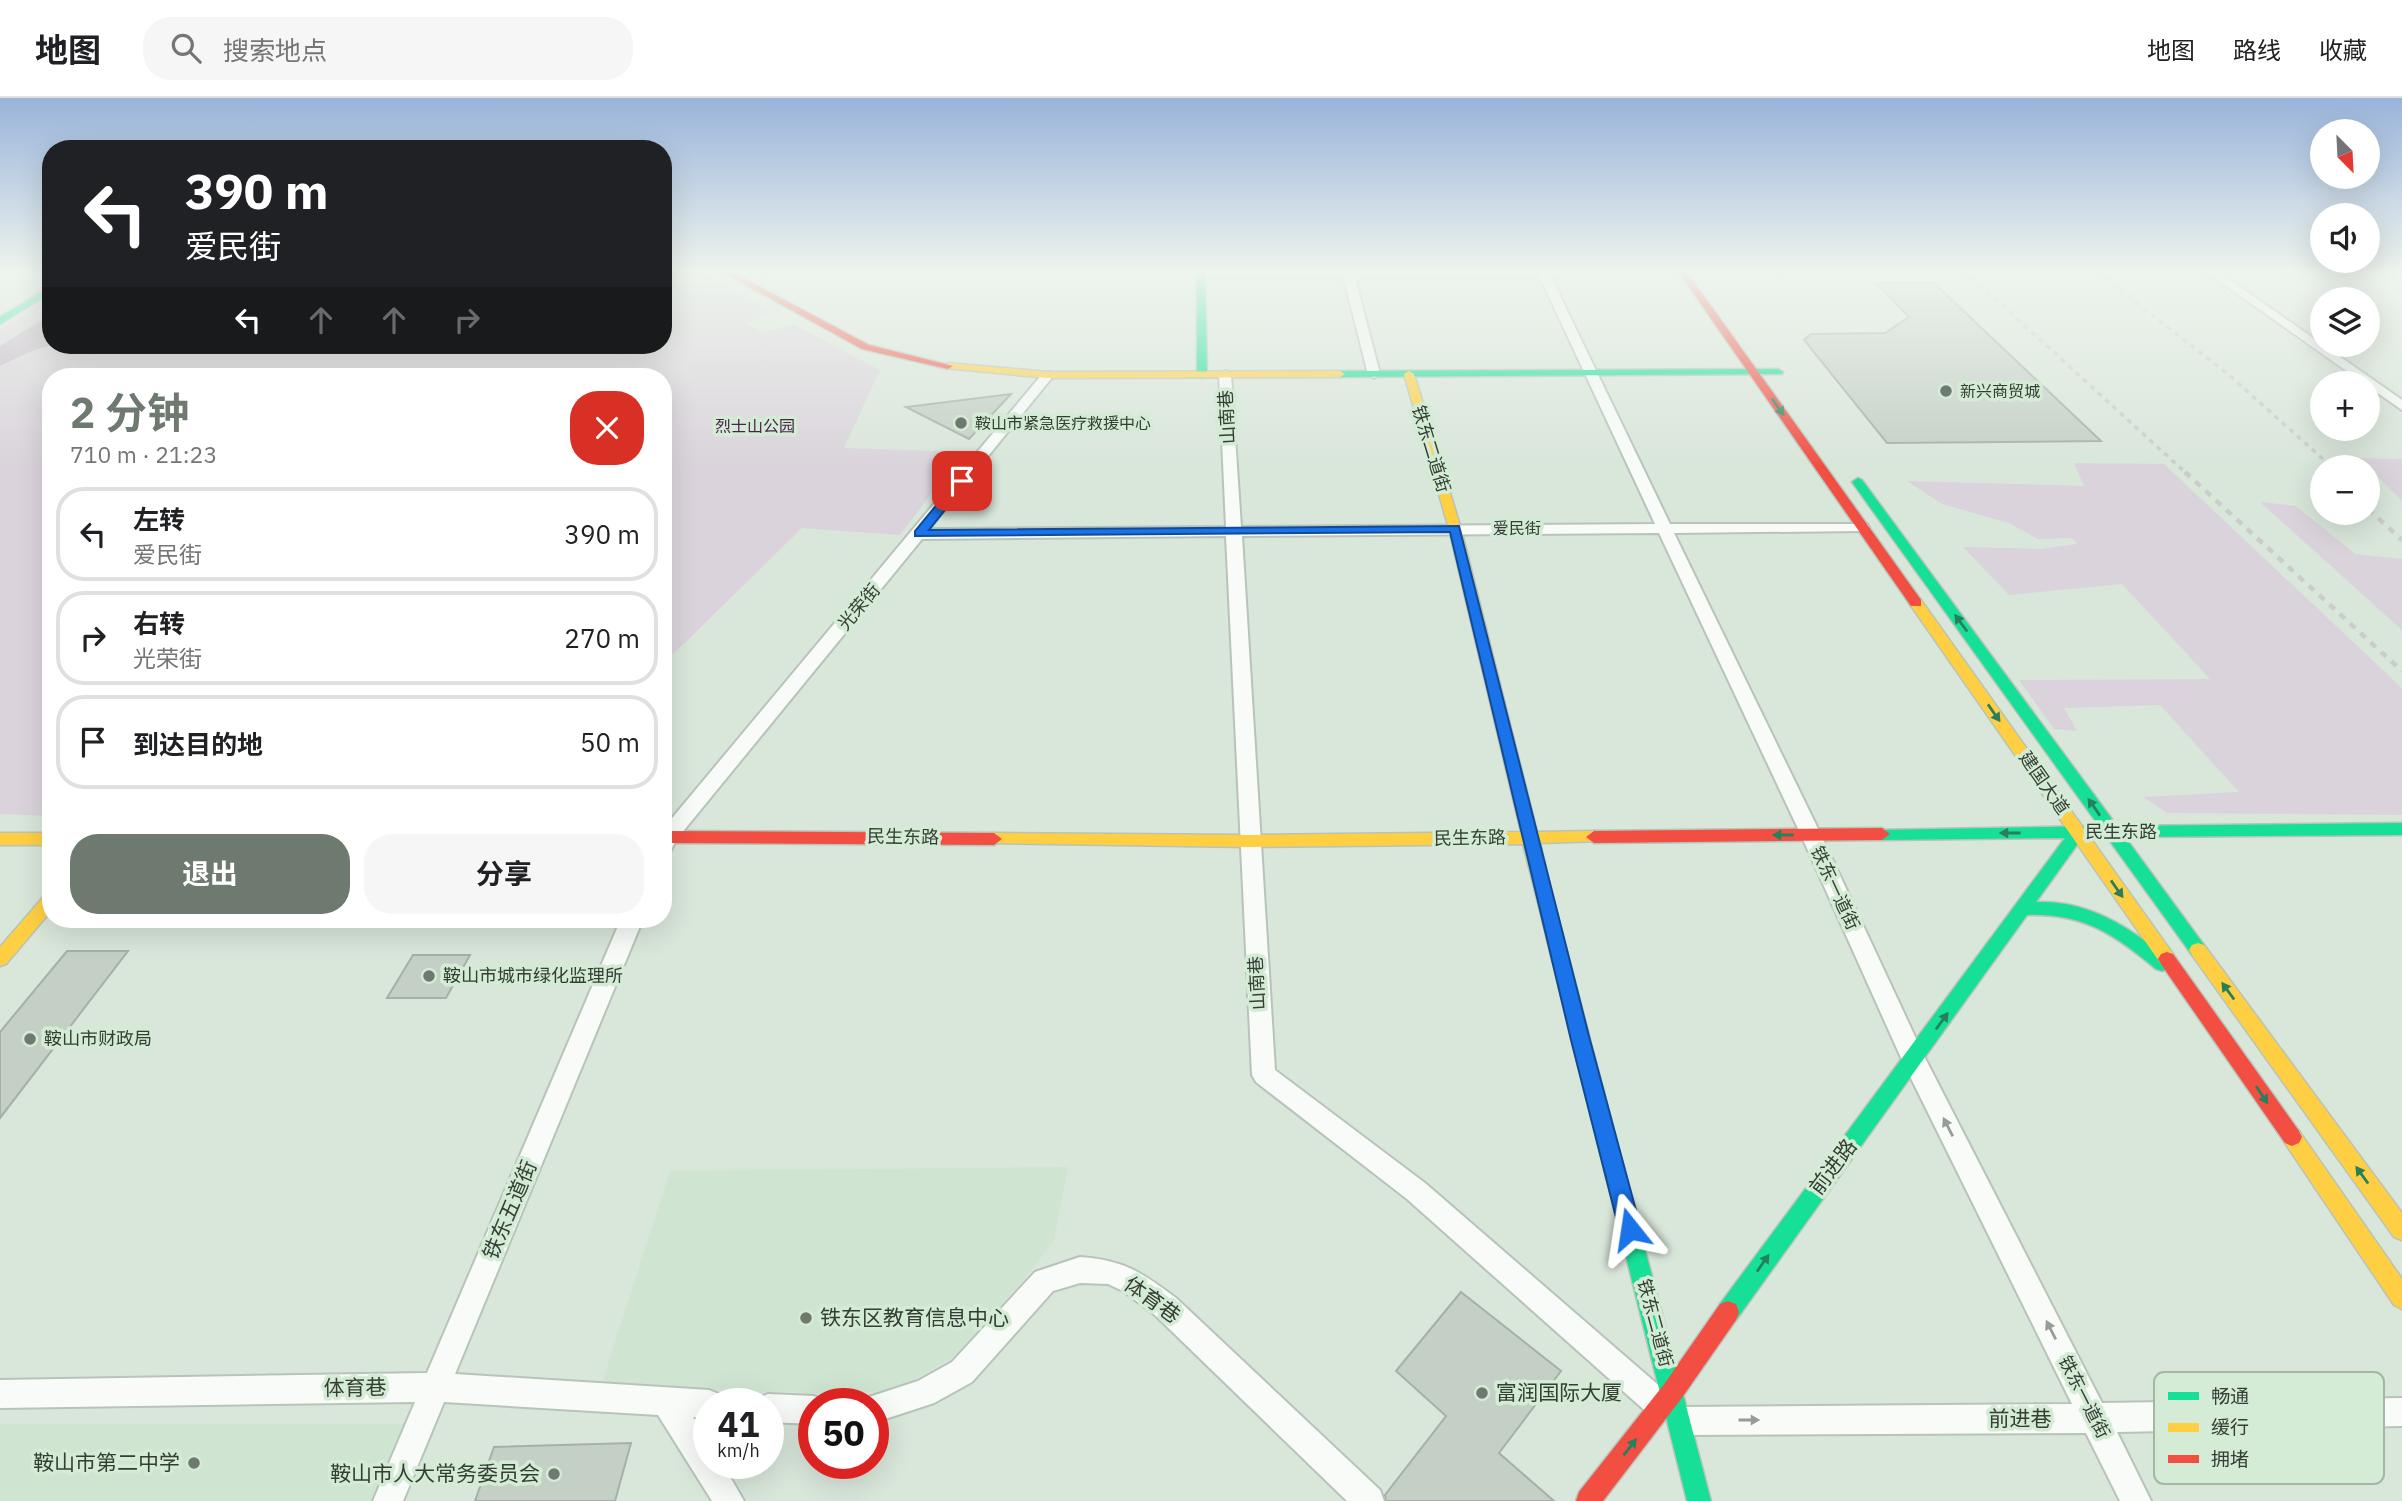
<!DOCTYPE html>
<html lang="zh">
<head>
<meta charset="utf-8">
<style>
	body { margin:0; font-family:"IBM Plex Sans","Noto Sans SC",sans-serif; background:#f6f6f6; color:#202124; height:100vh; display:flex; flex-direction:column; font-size:26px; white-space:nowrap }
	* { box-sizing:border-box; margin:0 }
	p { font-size:23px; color:#757577 }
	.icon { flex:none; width:38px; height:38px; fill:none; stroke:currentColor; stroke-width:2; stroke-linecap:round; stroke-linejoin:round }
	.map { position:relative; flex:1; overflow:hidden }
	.sheet { position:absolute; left:42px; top:270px; width:630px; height:560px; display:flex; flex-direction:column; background:#fff; border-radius:28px; box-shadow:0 7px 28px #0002 }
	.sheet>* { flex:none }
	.banner { position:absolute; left:42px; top:42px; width:630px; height:214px; border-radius:28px; box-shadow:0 7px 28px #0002; background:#202124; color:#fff; overflow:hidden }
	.needle { width:46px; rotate:156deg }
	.controls { position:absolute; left:2310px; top:21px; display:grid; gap:14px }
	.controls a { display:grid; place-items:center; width:70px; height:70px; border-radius:50%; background:#fff; box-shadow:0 7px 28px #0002; font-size:35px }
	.speed { position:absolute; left:693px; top:1290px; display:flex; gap:14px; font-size:35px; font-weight:700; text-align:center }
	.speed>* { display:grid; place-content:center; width:91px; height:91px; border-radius:50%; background:#fff; box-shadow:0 7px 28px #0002; line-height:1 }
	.speed small { font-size:18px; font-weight:400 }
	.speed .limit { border:10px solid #d22; background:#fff; color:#111 }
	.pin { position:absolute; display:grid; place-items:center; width:60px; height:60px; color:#fff; margin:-30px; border-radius:14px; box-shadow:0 4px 10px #0006 }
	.me { position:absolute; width:77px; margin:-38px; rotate:345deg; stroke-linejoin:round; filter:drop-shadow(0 0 5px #0008) }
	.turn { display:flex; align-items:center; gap:24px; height:147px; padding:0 28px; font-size:32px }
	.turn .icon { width:91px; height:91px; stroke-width:2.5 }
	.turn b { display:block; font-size:49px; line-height:60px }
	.lanes { display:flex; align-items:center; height:66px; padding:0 28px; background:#0003; justify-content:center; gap:35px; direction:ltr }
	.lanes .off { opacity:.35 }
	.round { display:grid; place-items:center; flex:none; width:74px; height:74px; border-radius:28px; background:#f6f6f6 }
	.overview { display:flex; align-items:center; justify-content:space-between; height:119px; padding:0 28px }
	h1 { font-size:42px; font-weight:700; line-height:52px; color:#6e796f }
	.cta { display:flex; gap:14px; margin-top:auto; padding:14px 28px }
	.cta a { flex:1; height:80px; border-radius:28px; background:#6e796f; color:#fff; font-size:28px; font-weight:700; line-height:80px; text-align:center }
	.cta a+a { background:#f6f6f6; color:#202124 }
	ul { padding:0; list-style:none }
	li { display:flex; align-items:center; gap:21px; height:94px; margin:0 14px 10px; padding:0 14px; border:4px solid #e0e0e0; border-radius:28px }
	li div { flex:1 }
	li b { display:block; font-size:26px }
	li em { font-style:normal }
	header { display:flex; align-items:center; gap:42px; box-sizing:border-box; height:98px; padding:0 35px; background:#fff; border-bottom:2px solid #e0e0e0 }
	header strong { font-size:33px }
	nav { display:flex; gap:38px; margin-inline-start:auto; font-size:24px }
	.search { width:490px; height:63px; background:#f6f6f6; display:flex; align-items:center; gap:18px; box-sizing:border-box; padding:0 24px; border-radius:28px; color:#757577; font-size:26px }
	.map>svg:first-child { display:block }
	.built { fill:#cfe5d1 }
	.green { fill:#dad3db }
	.water { fill:#c3b4c4 }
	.building { fill:#c4cfc5; stroke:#a6b0a7; stroke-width:2 }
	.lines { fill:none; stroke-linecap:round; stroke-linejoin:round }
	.street-casing { stroke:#b8c3b9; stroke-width:4 }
	.fast-casing { stroke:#b8c3b9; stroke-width:3 }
	.slow-casing { stroke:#b8c3b9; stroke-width:3 }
	.jam-casing { stroke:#b8c3b9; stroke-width:3 }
	.street { fill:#f9fbf9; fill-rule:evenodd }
	.fast { fill:#16e098; fill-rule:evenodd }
	.slow { fill:#ffcf43; fill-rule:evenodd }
	.jam { fill:#f24e42; fill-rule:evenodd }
	.rail-far1 { stroke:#cacdca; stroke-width:3.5; stroke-dasharray:5 5; stroke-linecap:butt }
	.rail { stroke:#cacdca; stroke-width:4.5; stroke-dasharray:7 7; stroke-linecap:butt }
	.oneway { fill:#287f5d }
	.oneway2 { fill:#969c97 }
	.route { fill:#1a73e8; stroke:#114b97; stroke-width:2 }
	.poi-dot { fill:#6e796f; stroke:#d4ebd5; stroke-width:2.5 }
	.labels { text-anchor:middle; stroke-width:7; stroke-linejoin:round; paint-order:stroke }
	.far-poi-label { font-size:16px; fill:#343e35; stroke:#d4ebd5; text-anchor:start }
	.far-park-label { font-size:16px; fill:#48244b; stroke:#d4ebd5 }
	.far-street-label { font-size:16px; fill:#343e35; stroke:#d4ebd5 }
	.street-label { font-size:18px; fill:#343e35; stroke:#d4ebd5 }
	.poi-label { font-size:18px; fill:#343e35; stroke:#d4ebd5; text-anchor:start }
	.near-street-label { font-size:21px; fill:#343e35; stroke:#d4ebd5 }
	.near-poi-label { font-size:21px; fill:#343e35; stroke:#d4ebd5; text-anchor:start }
	.key { fill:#d4ebd5; stroke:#a4b7a5; stroke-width:2 }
	.key-label { font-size:19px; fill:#343e35 }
</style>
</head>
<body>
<header>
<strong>地图</strong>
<div class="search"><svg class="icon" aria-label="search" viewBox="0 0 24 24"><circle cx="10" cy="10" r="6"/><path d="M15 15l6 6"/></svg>搜索地点</div>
<nav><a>地图</a><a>路线</a><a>收藏</a></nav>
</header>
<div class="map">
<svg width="2402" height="1403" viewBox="0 0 2402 1403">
	<rect width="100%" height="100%" fill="#d9e6da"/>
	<path class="built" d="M 1068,1069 L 1054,1142 L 1024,1182 L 955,1258 L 897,1291 L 841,1296 L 601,1288 L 670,1073 Z
		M 0,1326 L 405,1326 L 372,1403 L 0,1403 Z"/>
	<path class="green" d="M 663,173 L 699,173 L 773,215 L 746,225 L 763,235 L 792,226 L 880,272 L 844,350 L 963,354 L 900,437 L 802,430 L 663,566 L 663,278 L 51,278 L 51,718 L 0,716 L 0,232 L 51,198 L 51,247 L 663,247 Z
		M 2359,360 L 2402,361 L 2402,403 Z
		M 2074,365 L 2164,366 L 2402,590 L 2402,717 L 2167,715 L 2143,699 L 2239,694 L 2160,607 L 2064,610 L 2077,633 L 2054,631 L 2019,582 L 2210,581 L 2122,486 L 2009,497 L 1963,449 L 2040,451 L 2077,446 L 2072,440 L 2038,441 L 2009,425 L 1942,406 L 1907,383 L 2084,388 Z
		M 2260,404 L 2296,408 L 2355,456 L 2402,461 L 2402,532 Z"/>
	<path class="water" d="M 51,216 L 51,247 L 53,247 L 34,252 L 0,268 L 0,248 Z"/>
	<path class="building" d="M 1876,185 L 1934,185 L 2101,343 L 1887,345 L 1804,242 L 1811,236 L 1885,235 L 1909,219 Z
		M 1011,296 L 969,341 L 906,309 Z
		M 67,853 L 128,853 L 0,1020 L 0,934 Z
		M 413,857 L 470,857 L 446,900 L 387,900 Z
		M 1461,1194 L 1561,1273 L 1499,1355 L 1554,1403 L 1386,1403 L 1385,1397 L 1446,1318 L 1396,1273 Z
		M 631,1345 L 615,1403 L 475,1403 L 494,1349 Z"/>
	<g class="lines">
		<g class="street-casing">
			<path id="street" d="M 1196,173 L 1548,173 L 1670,426 L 1867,426 L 1869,429 L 1867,432 L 1862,433 L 1674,435 L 1821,737 L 1925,960 L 2102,1305 L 2402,1300 L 2402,1328 L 2117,1334 L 2151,1403 L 2120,1403 L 2086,1335 L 1681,1337 L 1671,1333 L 1667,1323 L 1668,1319 L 1661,1322 L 1651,1318 L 1407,1101 L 1256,984 L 1252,977 L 1226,438 L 922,441 L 676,742 L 670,754 L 663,756 L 663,731 L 1044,274 L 1052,274 L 1054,277 L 929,431 L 1226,429 L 1219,277 L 1225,273 L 1231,277 L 1241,429 L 1655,426 L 1539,177 L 1354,177 L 1380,276 L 1374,280 L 1368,276 L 1343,177 L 1201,177 L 1197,176 ZM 1659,435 L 1801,737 L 1902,962 L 2072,1306 L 1681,1309 L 1674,1311 L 1671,1298 L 1425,1085 L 1275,972 L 1242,438 Z
				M 2205,173 L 2217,173 L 2402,302 L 2402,312 Z
				M 621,821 L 643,821 L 455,1276 L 709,1292 L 719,1296 L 723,1306 L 709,1306 L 709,1320 L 693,1319 L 709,1344 L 709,1365 L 722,1365 L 744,1403 L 712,1403 L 658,1317 L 444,1304 L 403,1403 L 373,1403 L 415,1304 L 0,1310 L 0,1282 L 427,1275 Z
				M 1080,1159 C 1124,1162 1141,1174 1176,1200 L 1380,1392 L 1384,1403 L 1347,1403 L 1156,1218 L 1123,1193 L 1108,1186 L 1080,1185 L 1053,1193 L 972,1284 L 934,1305 L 873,1325 L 873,1306 L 861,1306 L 863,1301 L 918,1283 L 952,1264 L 1035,1174 Z
				M 768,1296 L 814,1298 L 824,1302 L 826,1306 L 814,1306 L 814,1326 L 768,1324 L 768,1306 L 755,1306 L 758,1300 Z"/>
		</g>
		<g class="fast-casing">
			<path id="fast" d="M 1197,173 L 1205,173 L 1207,277 L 1202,280 L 1197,277 Z
				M 51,188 L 51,195 L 0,226 L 0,219 Z
				M 1778,271 L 1783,274 L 1782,276 L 1340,279 L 1335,276 L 1340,273 Z
				M 1858,380 L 1862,382 L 2117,728 L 2402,725 L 2402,737 L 2125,739 L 2204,847 L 2207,852 L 2204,857 L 2198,859 L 2192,857 L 2107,739 L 2082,740 L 2036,804 C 2088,802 2130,829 2168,861 L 2171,866 L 2168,871 L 2162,873 L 2156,871 C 2114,836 2083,815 2027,817 L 1736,1222 L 1728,1225 L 1720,1222 L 1717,1214 L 1720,1206 L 2065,740 L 1882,742 L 1876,740 L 1874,736 L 1876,732 L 2099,728 L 1852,384 Z
				M 1543,787 L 1549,789 L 1551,793 L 1711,1403 L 1687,1403 L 1535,793 L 1537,789 Z"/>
		</g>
		<g class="slow-casing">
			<path id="slow" d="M 948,265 L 1048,274 L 1340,273 L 1345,276 L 1340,279 L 1048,280 L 944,270 L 943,268 Z
				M 1409,273 L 1414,276 L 1461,431 L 1537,734 L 1594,733 L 1600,735 L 1602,739 L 1600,743 L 1540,745 L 1551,793 L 1549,797 L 1537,797 L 1535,793 L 1523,746 L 1249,749 L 988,745 L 986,741 L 994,735 L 1249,737 L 1521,734 L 1449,431 L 1404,276 Z
				M 1916,501 L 1921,502 L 2173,856 L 2176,861 L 2173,866 L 2167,868 L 2161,866 L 1909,505 Z
				M 0,735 L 51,735 L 51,747 L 0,747 Z
				M 51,795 L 51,813 L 6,866 L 0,868 L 0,849 L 45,797 Z
				M 2198,845 L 2204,847 L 2402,1115 L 2402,1142 L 2394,1139 L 2192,857 L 2189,852 L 2192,847 Z
				M 2292,1030 L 2299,1033 L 2402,1181 L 2402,1211 L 2394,1207 L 2285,1045 L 2282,1039 L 2285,1033 Z"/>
		</g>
		<g class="jam-casing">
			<path id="jam" d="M 720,173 L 730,173 L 869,247 L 953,268 L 948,271 L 862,251 Z
				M 1678,173 L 1686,173 L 1921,502 L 1921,508 L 1911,508 Z
				M 1882,730 L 1890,736 L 1882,742 L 1594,745 L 1586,739 L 1594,733 Z
				M 663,733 L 994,735 L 1002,741 L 994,747 L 663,745 Z
				M 2167,854 L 2173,856 L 2299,1033 L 2302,1039 L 2299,1045 L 2292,1048 L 2285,1045 L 2161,866 L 2158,861 L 2161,856 Z
				M 1728,1203 L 1736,1206 L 1739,1214 L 1736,1222 L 1681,1301 L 1603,1403 L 1576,1403 L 1579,1394 L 1665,1285 L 1720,1206 Z"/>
		</g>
		<use href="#street" class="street"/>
		<use href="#fast" class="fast"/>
		<use href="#slow" class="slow"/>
		<use href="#jam" class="jam"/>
		<path class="rail-far1" d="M 1965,173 L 2187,376
			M 2096,173 L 2229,277 L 2332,369"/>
		<path class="rail" d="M 2185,374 L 2402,573
			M 2368,411 L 2402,442"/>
	</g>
	<defs><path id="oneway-solid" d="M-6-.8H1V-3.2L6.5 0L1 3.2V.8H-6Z" transform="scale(1.75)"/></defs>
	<g class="oneway">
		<use href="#oneway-solid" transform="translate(1778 309) rotate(55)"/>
		<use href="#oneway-solid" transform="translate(1961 525) rotate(-126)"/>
		<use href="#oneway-solid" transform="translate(1994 615) rotate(55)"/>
		<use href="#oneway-solid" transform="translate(2094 709) rotate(-125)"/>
		<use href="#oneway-solid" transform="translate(2010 735) rotate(180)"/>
		<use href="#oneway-solid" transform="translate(1783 737) rotate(180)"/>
		<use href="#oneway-solid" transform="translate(2117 791) rotate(55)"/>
		<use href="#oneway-solid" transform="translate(2228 893) rotate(-126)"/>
		<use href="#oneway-solid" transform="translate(1942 923) rotate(-54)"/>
		<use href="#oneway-solid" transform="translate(2262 997) rotate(56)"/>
		<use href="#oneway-solid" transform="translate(2362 1077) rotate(-126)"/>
		<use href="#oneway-solid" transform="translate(1763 1165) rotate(-55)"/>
		<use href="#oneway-solid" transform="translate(1630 1349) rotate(-52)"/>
	</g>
	<g class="oneway2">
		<use href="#oneway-solid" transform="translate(1948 1029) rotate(-117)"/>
		<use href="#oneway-solid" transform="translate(2051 1232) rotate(-117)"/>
		<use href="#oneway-solid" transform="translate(1749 1322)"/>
	</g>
	<linearGradient id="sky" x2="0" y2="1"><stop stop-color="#99b4da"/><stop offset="0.47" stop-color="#eef4ee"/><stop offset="1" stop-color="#eef4ee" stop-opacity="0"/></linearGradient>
	<rect width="2402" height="369" fill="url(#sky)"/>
	<path class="route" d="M 962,380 L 968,383 L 929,432 L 1459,428 L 1590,942 L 1641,1131 L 1638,1138 L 1630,1141 L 1623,1138 L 1619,1131 L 1571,942 L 1450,434 L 915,438 L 915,433 L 958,381 Z"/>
	<g class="poi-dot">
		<circle cx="1946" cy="293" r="7"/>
		<circle cx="961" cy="325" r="7"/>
		<circle cx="429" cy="878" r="7"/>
		<circle cx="30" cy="941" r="7"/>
		<circle cx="806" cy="1220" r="7"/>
		<circle cx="1482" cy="1295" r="7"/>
		<circle cx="194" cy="1365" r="7"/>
		<circle cx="554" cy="1376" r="7"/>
	</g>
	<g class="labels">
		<g class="far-poi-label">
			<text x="1960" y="299">新兴商贸城</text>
			<text x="975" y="331">鞍山市紧急医疗救援中心</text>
		</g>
		<g class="far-park-label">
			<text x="755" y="334">烈士山公园</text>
		</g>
		<g class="far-street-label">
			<text x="1517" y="436">爱民街</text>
		</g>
		<g class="street-label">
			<text transform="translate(1227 319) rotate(-93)" y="6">山南巷</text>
			<text transform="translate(1431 351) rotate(73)" y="6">铁东二道街</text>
			<text transform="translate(859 509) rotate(-50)" y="6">光荣街</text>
			<text transform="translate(2044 685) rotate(55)" y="6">建国大道</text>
			<text x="2121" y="740">民生东路</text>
			<text transform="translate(903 739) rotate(1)" y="6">民生东路</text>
			<text transform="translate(1470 740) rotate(-1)" y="6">民生东路</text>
			<text transform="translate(1835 790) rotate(65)" y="6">铁东一道街</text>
			<text transform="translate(1257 885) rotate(-93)" y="6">山南巷</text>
			<text transform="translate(1655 1225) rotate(75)" y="6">铁东二道街</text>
			<text transform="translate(2084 1299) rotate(63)" y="6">铁东一道街</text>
		</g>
		<g class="poi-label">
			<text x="443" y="884">鞍山市城市绿化监理所</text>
			<text x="44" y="947">鞍山市财政局</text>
		</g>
		<g class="near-street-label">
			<text transform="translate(1833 1069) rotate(-53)" y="7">前进路</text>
			<text transform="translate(510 1112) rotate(-67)" y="7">铁东五道街</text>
			<text transform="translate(1152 1202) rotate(36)" y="7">体育巷</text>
			<text transform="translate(355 1290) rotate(-1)" y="7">体育巷</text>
			<text x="2020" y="1328">前进巷</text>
		</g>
		<g class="near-poi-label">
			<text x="820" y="1227">铁东区教育信息中心</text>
			<text x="1496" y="1302">富润国际大厦</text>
			<text x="180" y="1372" text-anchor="end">鞍山市第二中学</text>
			<text x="540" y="1383" text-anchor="end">鞍山市人大常务委员会</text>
		</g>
	</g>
	<rect x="2154" y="1274" width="230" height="112" rx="10" class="key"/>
	<rect x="2168" y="1294" width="31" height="8" fill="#16e098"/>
	<rect x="2168" y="1325" width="31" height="9" fill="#ffcf43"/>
	<rect x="2168" y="1357" width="31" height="8" fill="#f24e42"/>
	<g class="key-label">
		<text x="2211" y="1305">畅通</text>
		<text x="2211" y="1336">缓行</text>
		<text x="2211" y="1368">拥堵</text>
	</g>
</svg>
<div class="controls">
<a><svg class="needle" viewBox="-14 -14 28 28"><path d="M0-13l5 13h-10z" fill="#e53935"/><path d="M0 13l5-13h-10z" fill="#757577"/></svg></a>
<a><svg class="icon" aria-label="sound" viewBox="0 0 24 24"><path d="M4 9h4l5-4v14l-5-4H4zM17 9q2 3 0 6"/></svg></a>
<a><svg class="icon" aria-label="layers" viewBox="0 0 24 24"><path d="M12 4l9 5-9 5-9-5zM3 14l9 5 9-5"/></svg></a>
<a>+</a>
<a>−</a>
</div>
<div class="speed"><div>41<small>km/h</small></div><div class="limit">50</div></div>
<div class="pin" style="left:962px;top:383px;background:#d93025"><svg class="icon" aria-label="arrive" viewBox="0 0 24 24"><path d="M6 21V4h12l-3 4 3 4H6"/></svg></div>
<svg class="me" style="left:1630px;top:1131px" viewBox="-20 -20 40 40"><path d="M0-17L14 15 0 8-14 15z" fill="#1a73e8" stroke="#fff" stroke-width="4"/></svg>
<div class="banner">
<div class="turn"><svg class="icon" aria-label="left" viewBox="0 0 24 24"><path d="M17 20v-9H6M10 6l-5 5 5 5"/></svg><div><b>390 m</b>爱民街</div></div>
<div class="lanes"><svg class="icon" aria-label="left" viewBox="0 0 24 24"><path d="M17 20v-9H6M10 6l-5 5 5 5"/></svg><svg class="icon off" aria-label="ahead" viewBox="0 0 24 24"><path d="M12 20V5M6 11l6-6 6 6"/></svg><svg class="icon off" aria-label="ahead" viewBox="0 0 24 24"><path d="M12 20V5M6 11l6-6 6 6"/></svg><svg class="icon off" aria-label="right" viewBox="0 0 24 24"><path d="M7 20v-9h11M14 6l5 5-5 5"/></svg></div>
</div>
<section class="sheet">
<div class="overview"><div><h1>2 分钟</h1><p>710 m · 21:23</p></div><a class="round" style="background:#d93025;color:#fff"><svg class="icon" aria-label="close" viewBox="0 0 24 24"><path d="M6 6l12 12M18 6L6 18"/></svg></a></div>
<ul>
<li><svg class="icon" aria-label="left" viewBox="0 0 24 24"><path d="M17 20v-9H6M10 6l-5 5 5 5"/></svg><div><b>左转</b><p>爱民街</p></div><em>390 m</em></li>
<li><svg class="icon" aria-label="right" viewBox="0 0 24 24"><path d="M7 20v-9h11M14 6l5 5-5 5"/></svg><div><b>右转</b><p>光荣街</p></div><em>270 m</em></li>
<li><svg class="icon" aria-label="arrive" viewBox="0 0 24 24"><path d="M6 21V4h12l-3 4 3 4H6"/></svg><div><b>到达目的地</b></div><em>50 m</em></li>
</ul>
<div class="cta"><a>退出</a><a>分享</a></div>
</section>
</div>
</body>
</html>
